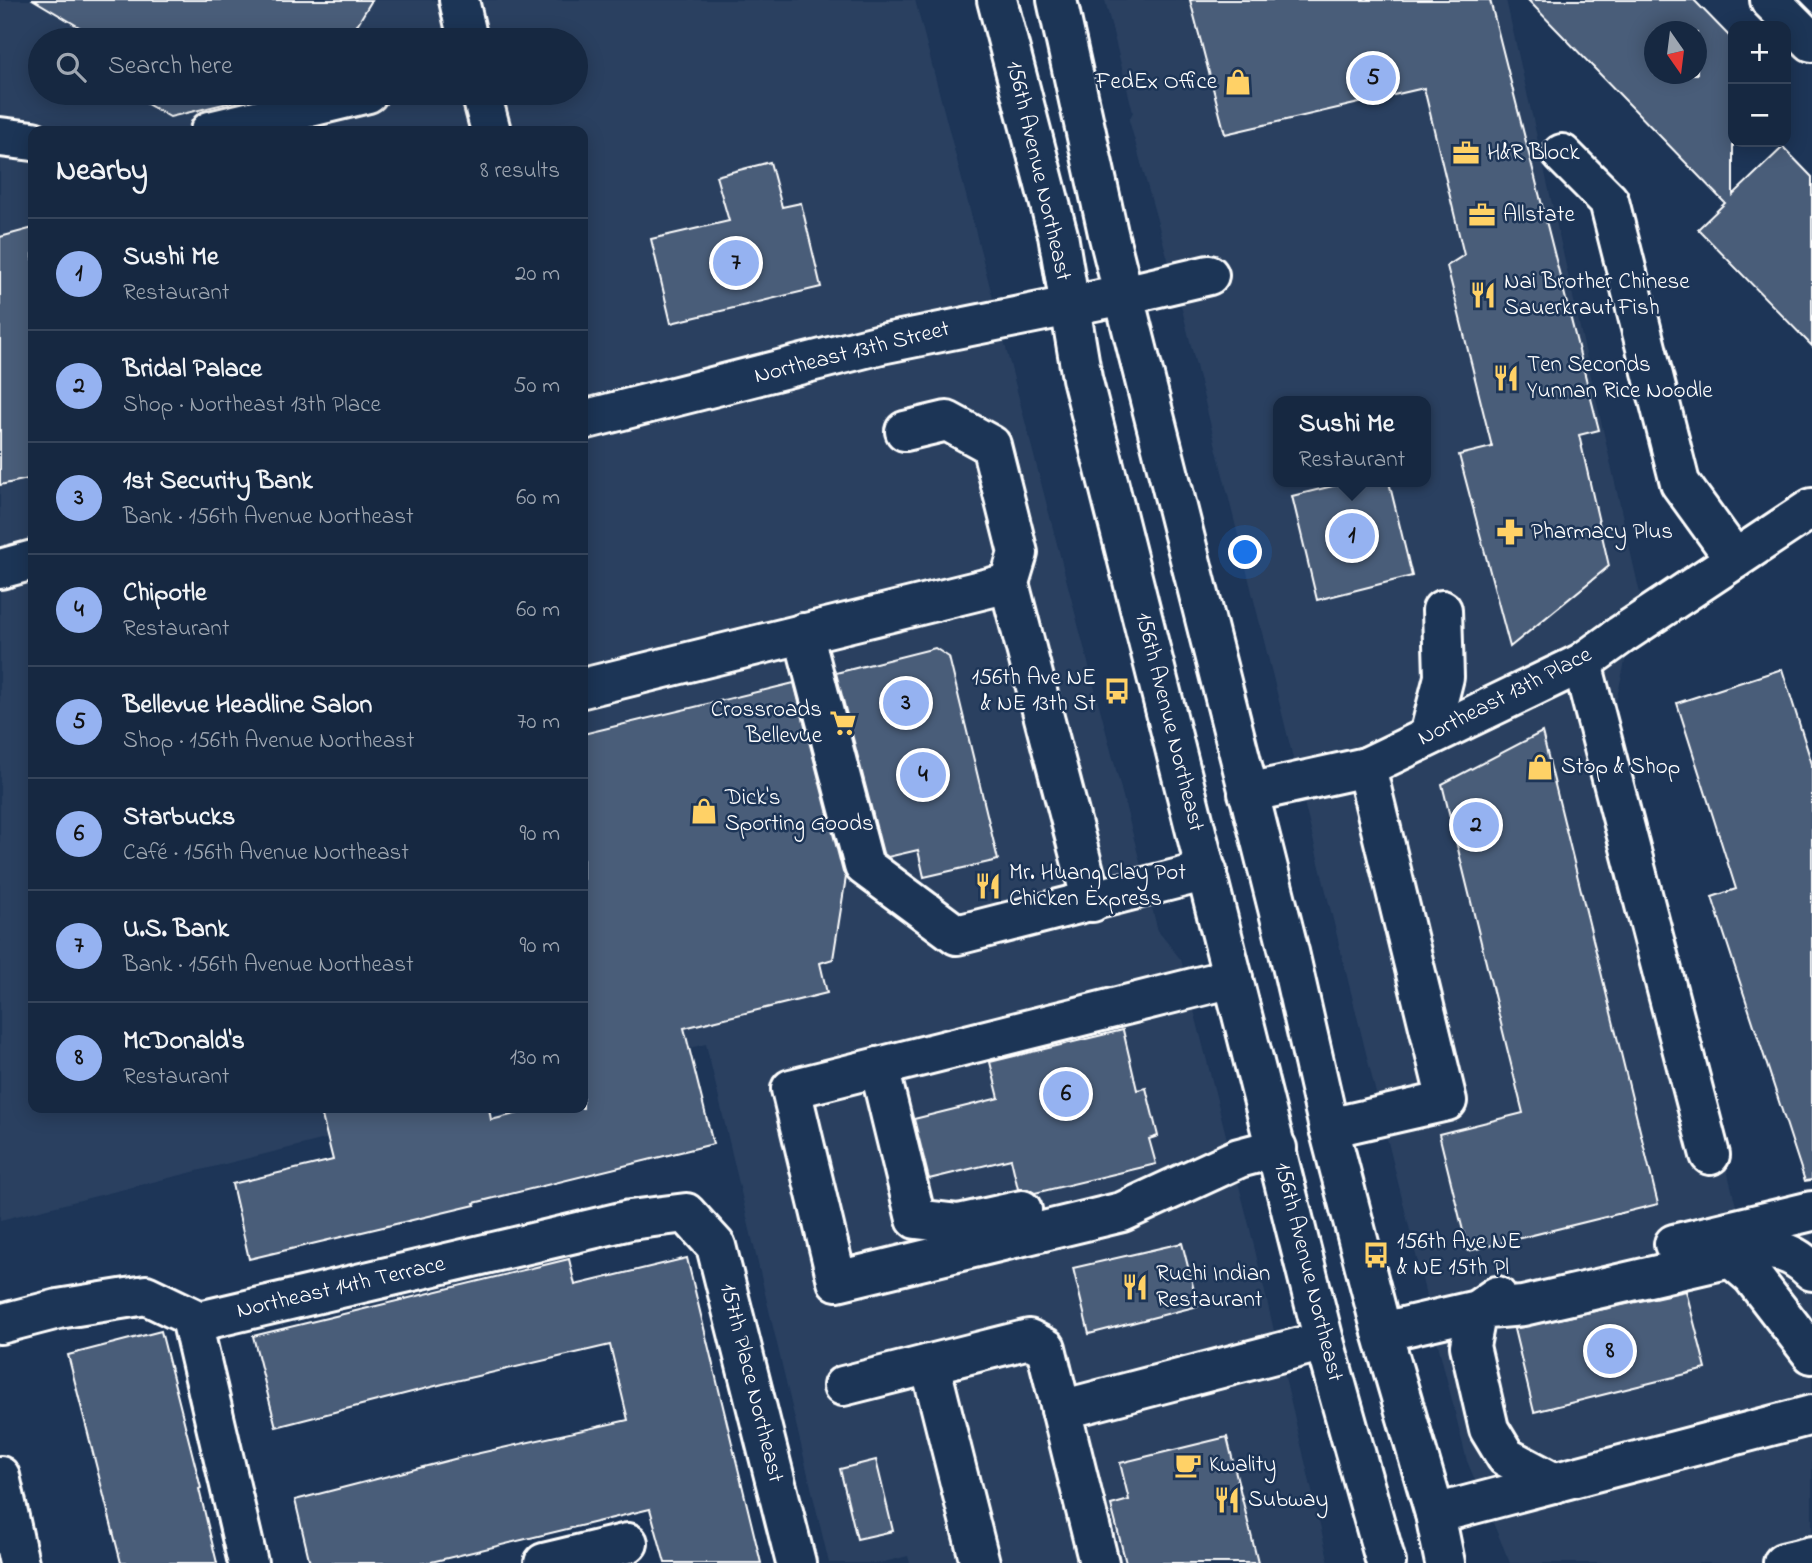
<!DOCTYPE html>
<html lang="en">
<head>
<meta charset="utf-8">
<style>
  body { margin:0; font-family:"Indie Flower",sans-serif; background:#23344c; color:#f1f3f6 }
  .controls { position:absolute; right:21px; top:21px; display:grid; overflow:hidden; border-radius:14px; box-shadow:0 4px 18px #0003 }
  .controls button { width:63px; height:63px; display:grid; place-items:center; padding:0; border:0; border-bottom:2px solid #35445a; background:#162841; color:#f1f3f6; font:35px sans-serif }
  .compass { position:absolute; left:1644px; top:21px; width:63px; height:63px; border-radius:50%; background:#162841; box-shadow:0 4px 18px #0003; rotate:166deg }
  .you { position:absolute; left:1246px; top:553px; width:24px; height:24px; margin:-18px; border:5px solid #fff; border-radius:50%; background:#1a73e8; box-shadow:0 0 0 10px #1a73e833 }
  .badge { display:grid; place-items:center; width:46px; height:46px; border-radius:50%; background:#95b2f1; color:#111; font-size:23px; font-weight:700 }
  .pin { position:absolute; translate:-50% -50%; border:4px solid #fff; box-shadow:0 2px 7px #0006 }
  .popup { position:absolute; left:1273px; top:396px; width:158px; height:91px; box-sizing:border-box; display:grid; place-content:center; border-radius:14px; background:#162841; filter:drop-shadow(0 2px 5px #0005); font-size:23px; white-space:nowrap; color:#9ea6b1 }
  .popup b { font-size:26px; color:#f1f3f6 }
  .popup::after { content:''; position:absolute; left:50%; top:100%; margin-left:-14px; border:14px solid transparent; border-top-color:#162841 }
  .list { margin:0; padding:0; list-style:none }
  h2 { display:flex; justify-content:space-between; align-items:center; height:91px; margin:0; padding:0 28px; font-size:30px }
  h2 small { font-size:23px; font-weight:400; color:#9ea6b1 }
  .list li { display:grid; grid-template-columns:46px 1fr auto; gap:21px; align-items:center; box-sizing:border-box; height:112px; padding:0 28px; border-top:2px solid #35445a }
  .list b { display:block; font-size:26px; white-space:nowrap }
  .list p { margin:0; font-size:23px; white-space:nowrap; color:#9ea6b1 }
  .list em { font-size:23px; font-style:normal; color:#9ea6b1 }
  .icon { flex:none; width:38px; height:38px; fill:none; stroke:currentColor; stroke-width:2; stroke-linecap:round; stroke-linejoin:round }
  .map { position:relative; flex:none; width:1812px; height:1563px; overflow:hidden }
  .search { position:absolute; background:#162841; box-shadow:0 4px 18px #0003; left:28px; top:28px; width:560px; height:77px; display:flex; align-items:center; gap:18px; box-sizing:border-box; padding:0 24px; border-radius:38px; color:#9ea6b1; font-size:26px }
  .panel { position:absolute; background:#162841; box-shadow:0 4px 18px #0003; left:28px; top:126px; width:560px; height:987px; border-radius:14px }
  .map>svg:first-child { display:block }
</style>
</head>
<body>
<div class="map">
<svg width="1812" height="1563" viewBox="0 0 1812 1563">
  <rect width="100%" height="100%" fill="#1d3557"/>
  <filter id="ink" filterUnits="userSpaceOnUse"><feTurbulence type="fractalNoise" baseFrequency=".0143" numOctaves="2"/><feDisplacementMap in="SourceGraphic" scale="14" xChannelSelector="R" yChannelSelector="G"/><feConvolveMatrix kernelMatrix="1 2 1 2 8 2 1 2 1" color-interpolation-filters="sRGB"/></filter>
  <g filter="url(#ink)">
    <g fill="#2a4161" fill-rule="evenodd">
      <path d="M0,0H915L1158,931L1181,960L1249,1225L1329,1563H910L908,1556L880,1563H829L706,1044L583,1074V131H33V1108H449L0,1220ZM40,40H576V93H40Z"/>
      <path d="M1105,0H1506L1640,594L1613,715L1736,1206L1812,1187V1563H1510L1467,1461L1182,309L1129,120L1133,112ZM1278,401H1426V482H1278Z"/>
    </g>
    <g fill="#4a5d79" stroke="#fff" stroke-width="2" fill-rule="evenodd">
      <polygon points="34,0 372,0 348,40 101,40"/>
      <polygon points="1190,0 1490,0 1599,430 1579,435 1609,566 1510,647 1459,455 1492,447 1447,266 1464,255 1424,88 1225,134"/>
      <path d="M1528,0H1694L1733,40V195L1783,147L1812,177V346L1698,229L1725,203ZM1655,32H1697V74H1655Z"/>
      <polygon points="128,93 269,93 170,117"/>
      <polygon points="770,162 782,207 801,203 821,287 671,323 651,239 729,221 716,176"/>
      <polygon points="33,228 33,478 0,485 0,237"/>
      <polygon points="1349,482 1389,482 1412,576 1317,600 1292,496"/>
      <polygon points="935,648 949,657 998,860 924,877 918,850 888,857 883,853 836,673"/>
      <polygon points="1782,669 1812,764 1812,1180 1805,1181 1712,897 1736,889 1677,703"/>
      <polygon points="794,683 843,872 846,877 833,959 820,963 827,993 684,1028 713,1144 474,1203 475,1205 249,1259 232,1184 333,1160 320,1108 489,1108 491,1120 539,1108 583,1108 583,734"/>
      <polygon points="1542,732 1658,1204 1468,1251 1439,1134 1523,1113 1442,784"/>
      <polygon points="1123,1030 1137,1090 1146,1088 1158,1136 1149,1139 1156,1164 1035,1193 1028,1189 1018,1189 1011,1159 929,1179 914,1119 999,1098 990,1062"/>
      <polygon points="1182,1243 1198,1306 1089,1334 1073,1268"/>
      <polygon points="687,1258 761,1563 665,1563 650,1509 427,1563 310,1563 295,1500 462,1457 628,1420 610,1345 443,1384 276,1427 253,1336 569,1259 575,1285"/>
      <polygon points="1686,1291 1706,1369 1534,1412 1514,1329"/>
      <polygon points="161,1331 201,1488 199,1489 217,1563 121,1563 68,1355"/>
      <polygon points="1227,1437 1258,1563 1126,1563 1111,1505 1129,1500 1120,1463"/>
      <polygon points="876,1460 893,1531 857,1539 840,1469"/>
    </g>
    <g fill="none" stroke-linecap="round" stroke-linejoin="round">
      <g stroke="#fff" stroke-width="44">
        <g id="minor">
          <polyline points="459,0 468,40"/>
          <polyline points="1770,0 1812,42"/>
          <polyline points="481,93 491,131"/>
          <polyline points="210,131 368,93"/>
          <polyline points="0,137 33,141"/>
          <polyline points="1562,154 1609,201 1680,483 1735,559"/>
          <polyline points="583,420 881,344 1124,295 1209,275"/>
          <polyline points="905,431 947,421 991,445 1018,553 1009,583 1092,902"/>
          <polyline points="0,569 33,560"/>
          <polyline points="803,633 864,866 957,935 1207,871"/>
          <polyline points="1582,663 1710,1155"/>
          <polyline points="583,688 1009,583"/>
          <polyline points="1429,736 1444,677 1442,610"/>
          <polyline points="1248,793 1366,767 1582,663 1621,635 1812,508"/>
          <polyline points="1233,978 791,1089 837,1281 1122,1212 1239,1158 1277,1148"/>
          <polyline points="879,1067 916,1219 959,1224 1022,1210"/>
          <polyline points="1329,1128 1447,1101 1366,767"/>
          <polyline points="1674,1244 1812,1211"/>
          <path d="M1731,1258C1765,1249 1784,1243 1812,1271"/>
          <polyline points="191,1318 248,1563"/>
          <polyline points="0,1324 58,1309 146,1295 200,1321 630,1220 686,1213 716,1246 796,1563"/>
          <polyline points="1382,1332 1477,1310 1497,1296"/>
          <polyline points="930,1364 980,1563"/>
          <polyline points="843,1386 1029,1339 1046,1348 1099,1563"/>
          <polyline points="1061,1410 1324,1341"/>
          <polyline points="0,1476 19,1563"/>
          <polyline points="1555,1483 1506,1457 1489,1429 1470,1346 1477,1310 1523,1306 1731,1258 1752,1276 1812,1354"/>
          <polyline points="1435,1514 1812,1415"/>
          <polyline points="544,1563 628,1543"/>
          <polyline points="1783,1563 1812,1556"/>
        </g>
      </g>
      <g stroke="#fff" stroke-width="44">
        <g id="major">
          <polyline points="997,0 1058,235 1082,378 1324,1341 1386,1563"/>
          <polyline points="1057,0 1108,233 1289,952 1329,1128 1382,1332 1435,1514 1445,1563"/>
        </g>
      </g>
      <use href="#minor" stroke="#1d3557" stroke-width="38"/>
      <use href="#major" stroke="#1d3557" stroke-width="38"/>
    </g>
  </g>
  <defs>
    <g id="shop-bare" transform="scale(2.1)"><path d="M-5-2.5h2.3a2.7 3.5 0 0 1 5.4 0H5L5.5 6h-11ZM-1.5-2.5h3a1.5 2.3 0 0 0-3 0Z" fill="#ffd166" stroke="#1d3557" stroke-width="2.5" paint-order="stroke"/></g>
    <g id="office-bare" transform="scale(2.1)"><path d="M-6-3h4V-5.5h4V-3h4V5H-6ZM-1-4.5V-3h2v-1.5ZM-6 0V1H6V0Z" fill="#ffd166" stroke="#1d3557" stroke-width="2.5" paint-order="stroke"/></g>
    <g id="restaurant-bare" transform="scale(2.1)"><path d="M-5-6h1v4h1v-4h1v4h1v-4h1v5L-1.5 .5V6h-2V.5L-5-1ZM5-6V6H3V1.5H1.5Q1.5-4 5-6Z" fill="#ffd166" stroke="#1d3557" stroke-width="2.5" paint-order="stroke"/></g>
    <g id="pharmacy-bare" transform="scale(2.1)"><path d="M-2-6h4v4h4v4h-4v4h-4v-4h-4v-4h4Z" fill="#ffd166" stroke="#1d3557" stroke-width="2.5" paint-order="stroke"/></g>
    <g id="bus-bare" transform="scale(2.1)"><path d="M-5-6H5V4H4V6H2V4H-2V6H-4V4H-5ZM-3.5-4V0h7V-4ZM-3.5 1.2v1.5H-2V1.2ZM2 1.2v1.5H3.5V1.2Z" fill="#ffd166" stroke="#1d3557" stroke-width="2.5" paint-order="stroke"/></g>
    <g id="supermarket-bare" transform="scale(2.1)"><path d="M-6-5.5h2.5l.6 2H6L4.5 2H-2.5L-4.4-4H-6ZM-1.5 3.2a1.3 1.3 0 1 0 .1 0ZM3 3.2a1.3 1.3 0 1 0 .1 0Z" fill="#ffd166" stroke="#1d3557" stroke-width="2.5" paint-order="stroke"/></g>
    <g id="cafe-bare" transform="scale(2.1)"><path d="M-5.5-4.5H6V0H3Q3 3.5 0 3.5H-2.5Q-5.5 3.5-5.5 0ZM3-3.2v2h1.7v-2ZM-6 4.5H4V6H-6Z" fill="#ffd166" stroke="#1d3557" stroke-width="2.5" paint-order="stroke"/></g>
  </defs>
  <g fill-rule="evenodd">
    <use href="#shop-bare" x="1238" y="82"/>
    <use href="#office-bare" x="1466" y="153"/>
    <use href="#office-bare" x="1482" y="215"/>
    <use href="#restaurant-bare" x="1483" y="295"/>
    <use href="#restaurant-bare" x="1506" y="378"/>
    <use href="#pharmacy-bare" x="1510" y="532"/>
    <use href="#bus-bare" x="1117" y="691"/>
    <use href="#supermarket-bare" x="843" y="723"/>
    <use href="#shop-bare" x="1540" y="767"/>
    <use href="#shop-bare" x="704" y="811"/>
    <use href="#restaurant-bare" x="988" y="886"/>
    <use href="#bus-bare" x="1376" y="1255"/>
    <use href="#restaurant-bare" x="1135" y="1287"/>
    <use href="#cafe-bare" x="1188" y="1465"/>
    <use href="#restaurant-bare" x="1227" y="1500"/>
  </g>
  <g text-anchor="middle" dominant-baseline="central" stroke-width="5" stroke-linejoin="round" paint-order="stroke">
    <g font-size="23" fill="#fff" stroke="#1d3557" text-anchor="start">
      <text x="1217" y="82" text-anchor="end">FedEx Office</text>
      <text x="1487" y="153">H&amp;R Block</text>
      <text x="1503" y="215">Allstate</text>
      <text x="1504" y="282">Nai Brother Chinese<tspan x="1504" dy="26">Sauerkraut Fish</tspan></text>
      <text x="1527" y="365">Ten Seconds<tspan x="1527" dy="26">Yunnan Rice Noodle</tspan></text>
      <text x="1531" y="532">Pharmacy Plus</text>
      <text x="1096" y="678" text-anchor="end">156th Ave NE<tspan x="1096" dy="26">&amp; NE 13th St</tspan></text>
      <text x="822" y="710" text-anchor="end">Crossroads<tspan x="822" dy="26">Bellevue</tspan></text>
      <text x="1561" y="767">Stop &amp; Shop</text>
      <text x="725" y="798">Dick's<tspan x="725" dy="26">Sporting Goods</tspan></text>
      <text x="1009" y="873">Mr. Huang Clay Pot<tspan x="1009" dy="26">Chicken Express</tspan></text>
      <text x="1397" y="1242">156th Ave NE<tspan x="1397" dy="26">&amp; NE 15th Pl</tspan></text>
      <text x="1156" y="1274">Ruchi Indian<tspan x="1156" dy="26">Restaurant</tspan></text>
      <text x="1209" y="1465">Kwality</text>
      <text x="1248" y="1500">Subway</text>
    </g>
    <g font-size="23" fill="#fff" stroke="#1d3557">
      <text transform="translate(1038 171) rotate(77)">156th Avenue Northeast</text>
      <text transform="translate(852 353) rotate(-14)">Northeast 13th Street</text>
      <text transform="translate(1505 697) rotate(-27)">Northeast 13th Place</text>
      <text transform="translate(1169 722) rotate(76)">156th Avenue Northeast</text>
      <text transform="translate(1308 1272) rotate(76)">156th Avenue Northeast</text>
      <text transform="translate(341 1288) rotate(-13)">Northeast 14th Terrace</text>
      <text transform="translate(751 1383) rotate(76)">157th Place Northeast</text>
    </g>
  </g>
</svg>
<div class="controls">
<button>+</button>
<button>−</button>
</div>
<svg class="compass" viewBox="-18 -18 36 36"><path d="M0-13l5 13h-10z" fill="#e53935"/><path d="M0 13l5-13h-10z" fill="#9ea6b1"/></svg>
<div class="you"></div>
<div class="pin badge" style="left:1352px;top:536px">1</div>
<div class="popup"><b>Sushi Me</b>Restaurant</div>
<div class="pin badge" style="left:1476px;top:825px">2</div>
<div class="pin badge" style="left:906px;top:703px">3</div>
<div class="pin badge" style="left:923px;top:775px">4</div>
<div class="pin badge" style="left:1373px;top:78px">5</div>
<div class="pin badge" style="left:1066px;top:1094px">6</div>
<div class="pin badge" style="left:736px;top:263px">7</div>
<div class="pin badge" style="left:1610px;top:1351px">8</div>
<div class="search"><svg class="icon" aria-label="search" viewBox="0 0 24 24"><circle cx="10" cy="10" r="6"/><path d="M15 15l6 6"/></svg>Search here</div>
<section class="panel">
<h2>Nearby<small>8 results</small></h2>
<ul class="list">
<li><span class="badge">1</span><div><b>Sushi Me</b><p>Restaurant</p></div><em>20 m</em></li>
<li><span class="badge">2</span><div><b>Bridal Palace</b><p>Shop · Northeast 13th Place</p></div><em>50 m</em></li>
<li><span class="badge">3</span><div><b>1st Security Bank</b><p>Bank · 156th Avenue Northeast</p></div><em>60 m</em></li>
<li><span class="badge">4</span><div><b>Chipotle</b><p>Restaurant</p></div><em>60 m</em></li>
<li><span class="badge">5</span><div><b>Bellevue Headline Salon</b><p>Shop · 156th Avenue Northeast</p></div><em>70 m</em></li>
<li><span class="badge">6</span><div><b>Starbucks</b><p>Café · 156th Avenue Northeast</p></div><em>90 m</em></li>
<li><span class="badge">7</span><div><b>U.S. Bank</b><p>Bank · 156th Avenue Northeast</p></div><em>90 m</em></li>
<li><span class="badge">8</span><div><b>McDonald's</b><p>Restaurant</p></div><em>130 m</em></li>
</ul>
</section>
</div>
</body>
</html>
